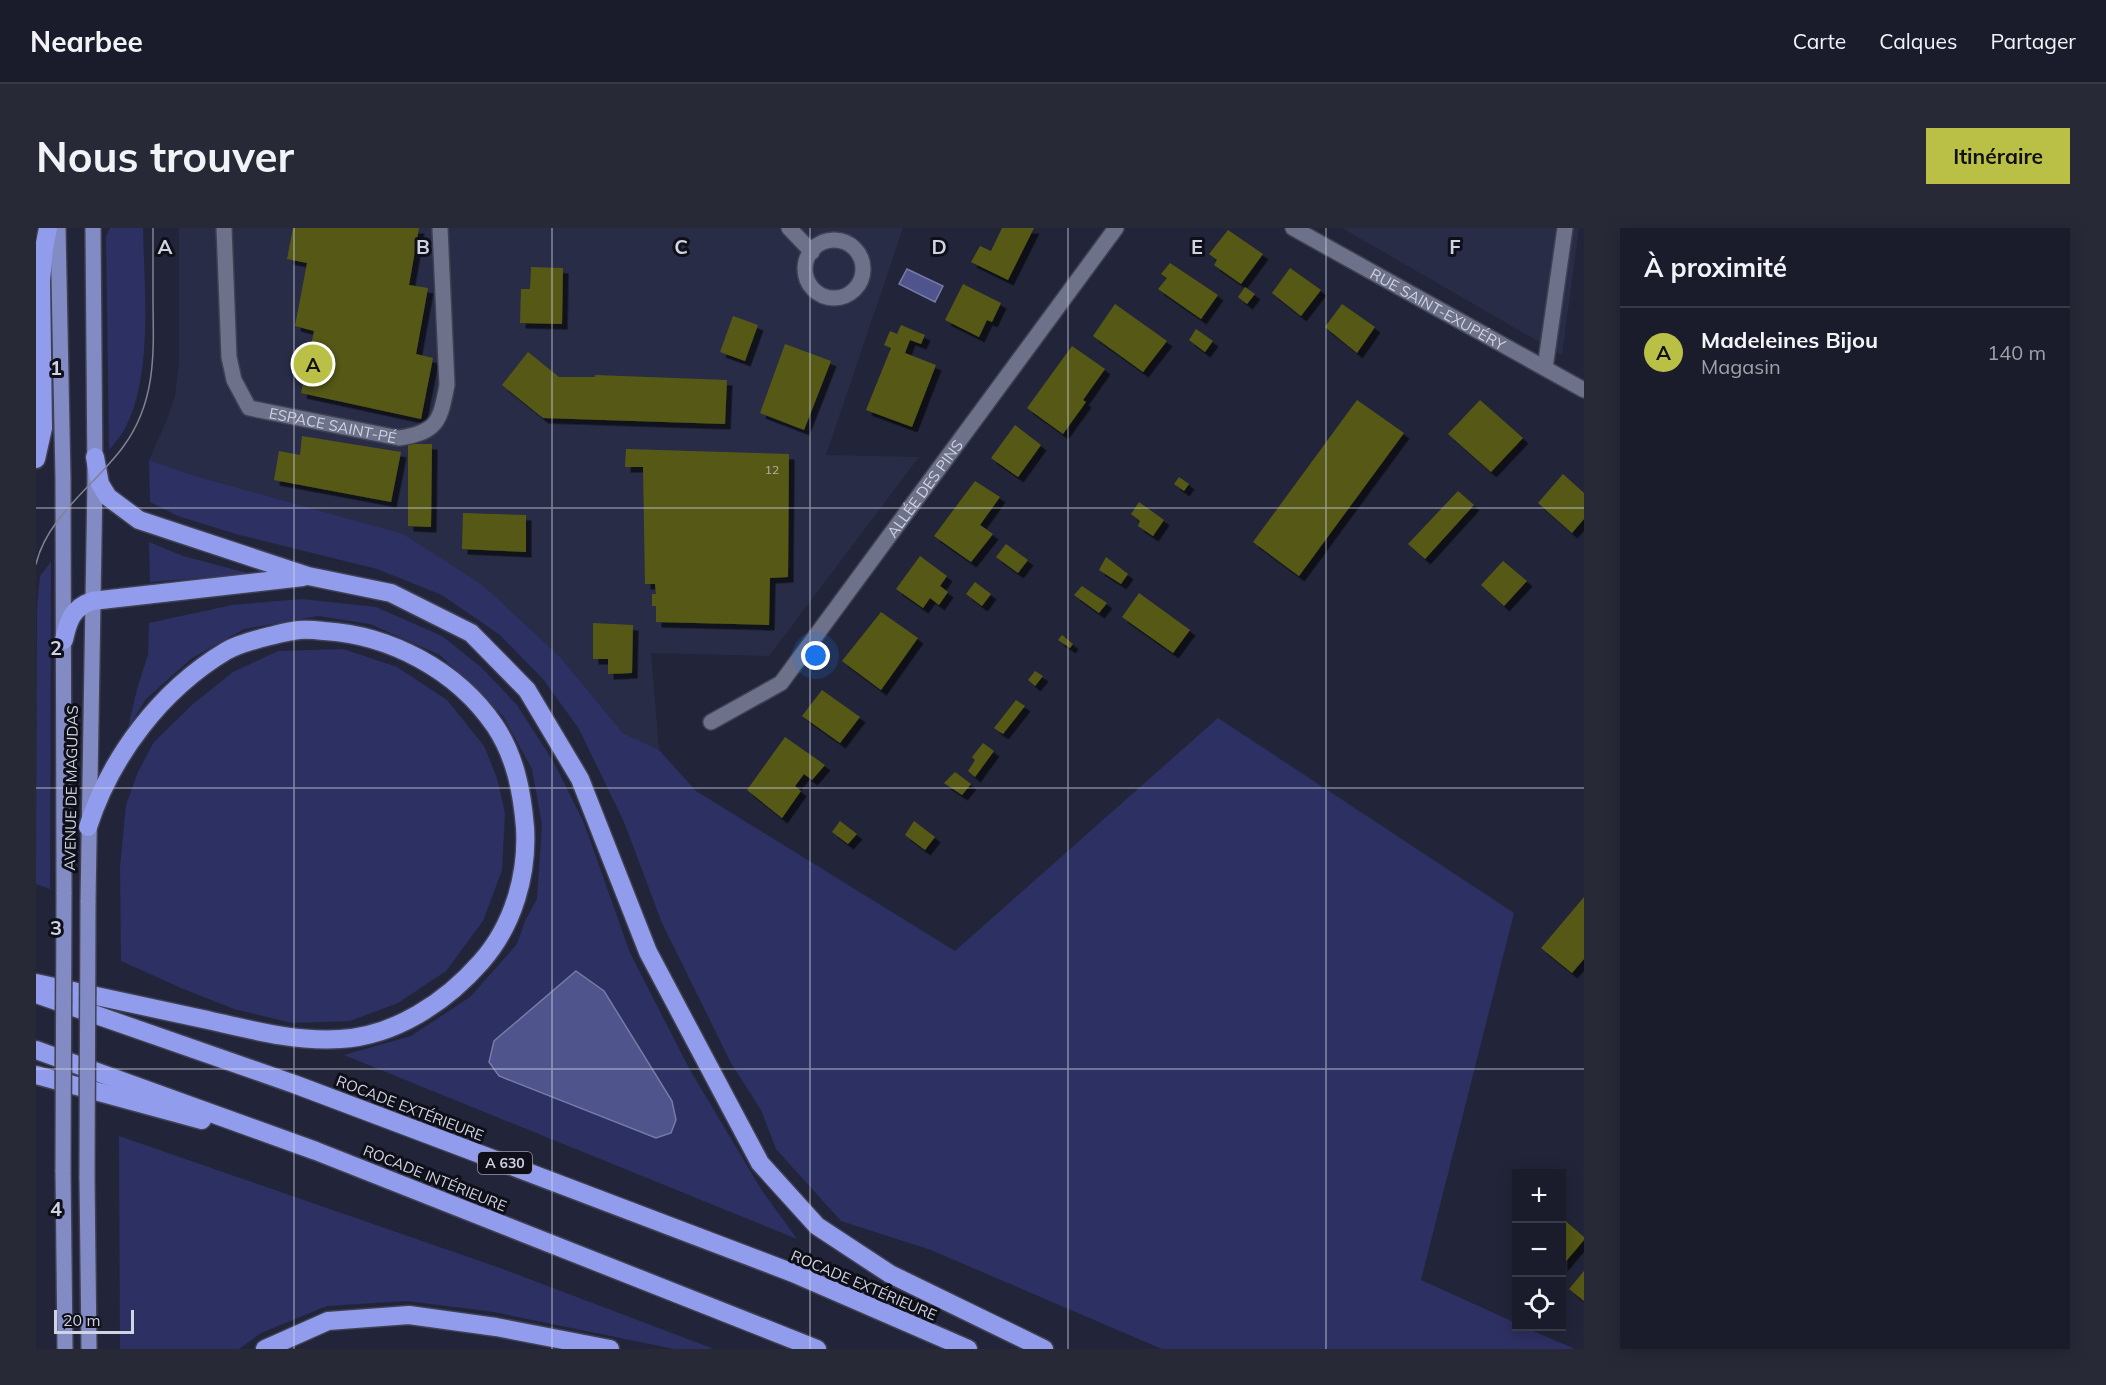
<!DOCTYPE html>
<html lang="fr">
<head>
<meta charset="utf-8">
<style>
  body { margin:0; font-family:Mulish,sans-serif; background:#272937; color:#f1f3f6 }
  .controls { position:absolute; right:18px; bottom:18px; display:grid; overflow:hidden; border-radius:0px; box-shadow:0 3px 15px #0003 }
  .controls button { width:54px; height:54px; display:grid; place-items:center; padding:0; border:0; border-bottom:2px solid #383a47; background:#1a1c2b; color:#f1f3f6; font:30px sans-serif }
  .scale { position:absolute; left:18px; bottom:15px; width:80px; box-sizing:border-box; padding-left:6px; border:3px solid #d0d3e1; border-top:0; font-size:16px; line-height:21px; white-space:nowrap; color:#d0d3e1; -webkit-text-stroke:4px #0e0f18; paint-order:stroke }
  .you { position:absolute; left:780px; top:428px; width:21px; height:21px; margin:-15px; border:4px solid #fff; border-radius:50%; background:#1a73e8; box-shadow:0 0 0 9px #1a73e833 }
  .badge { display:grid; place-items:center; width:39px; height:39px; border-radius:50%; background:#bac045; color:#111; font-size:20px; font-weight:700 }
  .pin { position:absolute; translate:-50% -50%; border:3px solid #fff; box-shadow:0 2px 6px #0006 }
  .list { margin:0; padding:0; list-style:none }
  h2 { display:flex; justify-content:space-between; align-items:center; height:78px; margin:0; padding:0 24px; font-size:26px }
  h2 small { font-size:20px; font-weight:400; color:#9fa1a9 }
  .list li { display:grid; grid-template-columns:39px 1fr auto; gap:18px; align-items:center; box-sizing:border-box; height:90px; padding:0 24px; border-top:2px solid #383a47 }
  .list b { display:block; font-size:22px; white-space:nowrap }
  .list p { margin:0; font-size:20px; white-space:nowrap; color:#9fa1a9 }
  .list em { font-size:20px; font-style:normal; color:#9fa1a9 }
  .icon { flex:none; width:33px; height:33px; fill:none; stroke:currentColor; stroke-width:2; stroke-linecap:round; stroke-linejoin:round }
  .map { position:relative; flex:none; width:1548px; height:1121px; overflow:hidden; border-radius:0px }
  header { display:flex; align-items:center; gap:36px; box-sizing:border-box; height:84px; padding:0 30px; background:#1a1c2b; border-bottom:2px solid #383a47 }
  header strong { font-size:28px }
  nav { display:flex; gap:33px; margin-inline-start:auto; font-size:21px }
  .intro { display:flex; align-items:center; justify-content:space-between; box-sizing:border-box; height:144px; padding:0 36px }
  h1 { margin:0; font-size:42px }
  .button { padding:15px 27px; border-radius:0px; background:#bac045; color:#111; font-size:21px; font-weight:700 }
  main { display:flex; gap:36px; padding:0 36px }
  aside { flex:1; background:#1a1c2b; border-radius:0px; box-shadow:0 3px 15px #0003 }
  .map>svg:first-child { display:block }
</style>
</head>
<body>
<header>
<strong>Nearbee</strong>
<nav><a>Carte</a><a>Calques</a><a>Partager</a></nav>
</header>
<div class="intro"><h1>Nous trouver</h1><a class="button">Itinéraire</a></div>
<main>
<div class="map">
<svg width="1548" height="1121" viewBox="0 0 1548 1121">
  <defs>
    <filter id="shadow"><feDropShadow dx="5.5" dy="5.5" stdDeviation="0" flood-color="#0009"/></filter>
  </defs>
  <rect width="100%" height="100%" fill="#222539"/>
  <g fill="#282c46">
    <polygon points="143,0 867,0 790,227 883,229 733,428 615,425 623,522 587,505 525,430 448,358 113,232 130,194 139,169 143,132"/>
    <polygon points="1306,0 1543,0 1526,127"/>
  </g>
  <g fill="#2d3062">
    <path d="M74,0H107C108,60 118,150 87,204C83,210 78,216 73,222L70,9Z"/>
    <polygon points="113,232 155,247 367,306 448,358 525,430 587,505 623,522 660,563 919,723 1182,490 1478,685 1385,1052 1480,1095 1480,1098 1488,1099 1539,1121 1126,1121 895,1022 805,993 740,921 725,882 695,835 626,695 588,594 543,501 507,451 464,407 406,367 341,341 200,306 142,288 114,274"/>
    <polygon points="113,314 147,328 215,346 114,354"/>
    <polygon points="15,334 14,661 0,656 1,382 4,348"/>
    <polygon points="266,371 340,379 406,408 445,439 481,477 517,533 548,595 594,725 654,842 725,961 761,1011 308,827 375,808 434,769 481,716 489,693 501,671 506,597 496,541 467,488 404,427 334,396 282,388 208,401 156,430 110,471 92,500 101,461 112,427 113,395 196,377"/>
    <polygon points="307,421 361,439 411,472 448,518 461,550 469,585 466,642 447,693 410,743 362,775 314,793 256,795 198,781 145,760 85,733 84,639 90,577 102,544 118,514 157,476 197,444 242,423"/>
    <polygon points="83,908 464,1040 678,1121 638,1121 458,1084 371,1073 291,1078 225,1105 203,1121 84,1121"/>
  </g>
  <g fill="#4f558c" stroke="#767ba6" stroke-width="1.5">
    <polygon points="871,41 907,58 899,74 863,56"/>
    <polygon points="540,743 568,763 636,873 640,892 635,905 620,910 463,848 453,834 458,813"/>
  </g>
  <g fill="#565914" filter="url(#shadow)">
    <polygon points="257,0 383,0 373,57 392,60 380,126 397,130 385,191 265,165 278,103 259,98 271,35 251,31"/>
    <polygon points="966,0 998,0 972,52 935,34 944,18 955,23"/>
    <polygon points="1192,2 1227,26 1205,56 1178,37 1181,32 1173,26"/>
    <polygon points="1134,35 1182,67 1165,91 1122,61 1131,50 1125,46"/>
    <polygon points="495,39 527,40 526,96 484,95 485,61 494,61"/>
    <polygon points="1254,40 1285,62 1265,88 1236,65"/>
    <polygon points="927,56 965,75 956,94 951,92 943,109 909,92"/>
    <polygon points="1209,59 1219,66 1211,76 1202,69"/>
    <polygon points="1079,76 1131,113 1107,144 1057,108"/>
    <polygon points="1306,76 1339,99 1321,125 1289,99"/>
    <polygon points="697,88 722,97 709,133 684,124"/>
    <polygon points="865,97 889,107 885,116 874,112 869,125 900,137 876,199 830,182 855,120 848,117 854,103 861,106"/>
    <polygon points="1160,101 1177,113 1169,124 1153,112"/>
    <polygon points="749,116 795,133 768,202 724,185"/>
    <polygon points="1036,118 1069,141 1047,172 1050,174 1027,206 991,180"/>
    <polygon points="492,124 523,149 559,149 559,147 691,152 689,196 507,190 466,157"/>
    <polygon points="1321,172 1368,205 1263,348 1217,314"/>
    <polygon points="1444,172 1487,210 1455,244 1412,206"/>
    <polygon points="979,197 1005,217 982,249 955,230"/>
    <polygon points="266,208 365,224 355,274 238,252 243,223 264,227"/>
    <polygon points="372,216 396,216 395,299 372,298"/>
    <polygon points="590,221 753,226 752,349 734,350 733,397 620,394 620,378 616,378 616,366 620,366 619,356 609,356 607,239 589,239"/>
    <polygon points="1527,246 1548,265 1548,291 1536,305 1502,275"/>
    <polygon points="1143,249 1153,256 1148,263 1138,256"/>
    <polygon points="939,253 964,269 944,297 957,306 935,334 898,308"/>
    <polygon points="1422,263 1438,277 1389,331 1372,316"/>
    <polygon points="1103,274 1128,292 1117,308 1102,298 1104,293 1095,286"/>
    <polygon points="427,285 490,287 490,324 426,321"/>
    <polygon points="970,316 992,332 982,345 960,329"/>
    <polygon points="884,328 911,348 904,358 912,364 903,377 894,370 887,380 860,361"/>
    <polygon points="1070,329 1092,346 1085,356 1063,342"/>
    <polygon points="1467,333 1491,353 1468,378 1445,357"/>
    <polygon points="939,354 955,366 946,378 930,366"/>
    <polygon points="1046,358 1071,375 1063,385 1038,367"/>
    <polygon points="1103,365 1154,402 1137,425 1086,389"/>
    <polygon points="845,384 882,410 845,462 806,433"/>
    <polygon points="557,395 597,397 596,445 572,446 572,431 557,431"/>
    <polygon points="1026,407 1037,416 1034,420 1022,412"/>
    <polygon points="999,443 1007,448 999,458 992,452"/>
    <polygon points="786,462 824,489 804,515 766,488"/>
    <polygon points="980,472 989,478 967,506 958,500"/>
    <polygon points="749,509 789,537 776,552 768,546 759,558 765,563 746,590 711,562"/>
    <polygon points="947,515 958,523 939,549 932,543 939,532 936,529"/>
    <polygon points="919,544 935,556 926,567 908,555"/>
    <polygon points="804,593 821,606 812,616 796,604"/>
    <polygon points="878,593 899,609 889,622 869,607"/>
    <polygon points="1548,669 1548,731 1536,745 1505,720"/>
    <polygon points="1526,990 1548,1009 1548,1012 1526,1038"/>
    <polygon points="1548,1043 1548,1073 1533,1061"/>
  </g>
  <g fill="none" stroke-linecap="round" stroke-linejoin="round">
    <g stroke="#3f4152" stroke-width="18">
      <g id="service">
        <path id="s1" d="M188,0L193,129L198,152L213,180L363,210C402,204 404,193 411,157L404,0"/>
        <polyline points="1509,140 1529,0"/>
      </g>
    </g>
    <g stroke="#3f4152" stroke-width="18">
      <g id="minor">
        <polyline points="753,0 776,24"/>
        <path id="s2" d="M1257,0L1548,162"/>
        <circle cx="798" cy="41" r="29"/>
        <path id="s3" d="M675,494L745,455L1080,0"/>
      </g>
    </g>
    <g stroke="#3f4152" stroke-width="18">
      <g id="primary">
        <polyline points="22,0 27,251 28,666"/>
        <polyline points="52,674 59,252 57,0"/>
        <polyline points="27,942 29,1121"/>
        <polyline points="51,949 53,1121"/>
      </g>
    </g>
    <g stroke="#3f4152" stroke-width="21">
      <g id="motorway">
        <polyline points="59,229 64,256 72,269 103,292 272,348 355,365 435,405 491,462 544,551 612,724 724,935 781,998 854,1046 1008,1121"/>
        <polyline points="0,231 7,200 5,53 8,20 12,0"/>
        <path d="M28,412C32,393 36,380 56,373L267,349"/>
        <path d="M0,755C56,767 111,779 167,791C212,801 258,814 304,811C359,808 410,774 445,734C477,698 492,647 489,599C486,563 479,528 459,498C421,442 354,407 288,403C280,402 271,401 263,402C254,403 246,405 238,407C222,411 204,415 190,423C125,462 75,528 52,599"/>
        <polyline points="0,766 258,856 449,928 757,1045 932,1121"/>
        <polyline points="0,822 280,923 781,1121"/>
        <polyline points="0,847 166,892"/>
        <polyline points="229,1121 292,1093 373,1087 460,1099 574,1121"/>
      </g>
    </g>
    <use href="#service" stroke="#6d7189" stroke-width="15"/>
    <use href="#minor" stroke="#6d7189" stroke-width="15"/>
    <use href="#primary" stroke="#838bc4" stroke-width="15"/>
    <use href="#motorway" stroke="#929cec" stroke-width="18"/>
    <path stroke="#7f8293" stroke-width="1.5" d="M0,336C11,289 59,257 87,219C119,176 118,129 117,78C117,52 117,26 117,0"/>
    <g stroke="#3f4152" stroke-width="18" stroke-linecap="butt">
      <g id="primary-bridge">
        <polyline points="27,942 28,666"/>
        <polyline points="51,949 52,674"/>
      </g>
    </g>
    <use href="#primary-bridge" stroke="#838bc4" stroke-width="15"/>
  </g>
  <path fill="none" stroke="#d0d3e1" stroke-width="1.5" stroke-opacity="0.55" d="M258,0V1121M516,0V1121M774,0V1121M1032,0V1121M1290,0V1121M0,280H1548M0,560H1548M0,841H1548"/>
  <g text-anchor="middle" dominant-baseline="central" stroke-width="6" stroke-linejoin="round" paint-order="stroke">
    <g font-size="12" fill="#b2b4ae">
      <text x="736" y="241">12</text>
    </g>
    <rect fill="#0e0f18" stroke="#9698a5" stroke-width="1.5" x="442" y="924" width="54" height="22" rx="4.5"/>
    <g font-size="14" font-weight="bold" fill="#d0d3e1">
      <text x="469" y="935">A 630</text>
    </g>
    <g font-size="15" fill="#d0d3e1" stroke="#0e0f18">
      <text stroke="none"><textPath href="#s2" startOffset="166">RUE SAINT-EXUPÉRY</textPath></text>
      <text stroke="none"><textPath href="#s1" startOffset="270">ESPACE SAINT-PÉ</textPath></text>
      <text stroke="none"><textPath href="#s3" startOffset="322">ALLÉE DES PINS</textPath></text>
      <text transform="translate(35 560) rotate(-89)">AVENUE DE MAGUDAS</text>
      <text transform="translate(374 880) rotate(21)">ROCADE EXTÉRIEURE</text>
      <text transform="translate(399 950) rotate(22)">ROCADE INTÉRIEURE</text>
      <text transform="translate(828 1057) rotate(23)">ROCADE EXTÉRIEURE</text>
    </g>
  </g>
  <g font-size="20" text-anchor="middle" font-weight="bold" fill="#d0d3e1" stroke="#0e0f18" stroke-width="6" stroke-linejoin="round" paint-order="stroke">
    <text x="129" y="26">A</text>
    <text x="387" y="26">B</text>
    <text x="645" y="26">C</text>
    <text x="903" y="26">D</text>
    <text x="1161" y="26">E</text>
    <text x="1419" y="26">F</text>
    <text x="20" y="147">1</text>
    <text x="20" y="427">2</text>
    <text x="20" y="707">3</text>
    <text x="20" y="988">4</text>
  </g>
</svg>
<div class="controls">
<button>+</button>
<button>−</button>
<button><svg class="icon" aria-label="locate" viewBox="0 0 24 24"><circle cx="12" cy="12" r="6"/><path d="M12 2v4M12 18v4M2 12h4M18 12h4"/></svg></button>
</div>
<div class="scale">20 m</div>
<div class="you"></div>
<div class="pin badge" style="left:277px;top:136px">A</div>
</div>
<aside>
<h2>À proximité<small></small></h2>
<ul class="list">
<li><span class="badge">A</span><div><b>Madeleines Bijou</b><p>Magasin</p></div><em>140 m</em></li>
</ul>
</aside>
</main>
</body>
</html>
